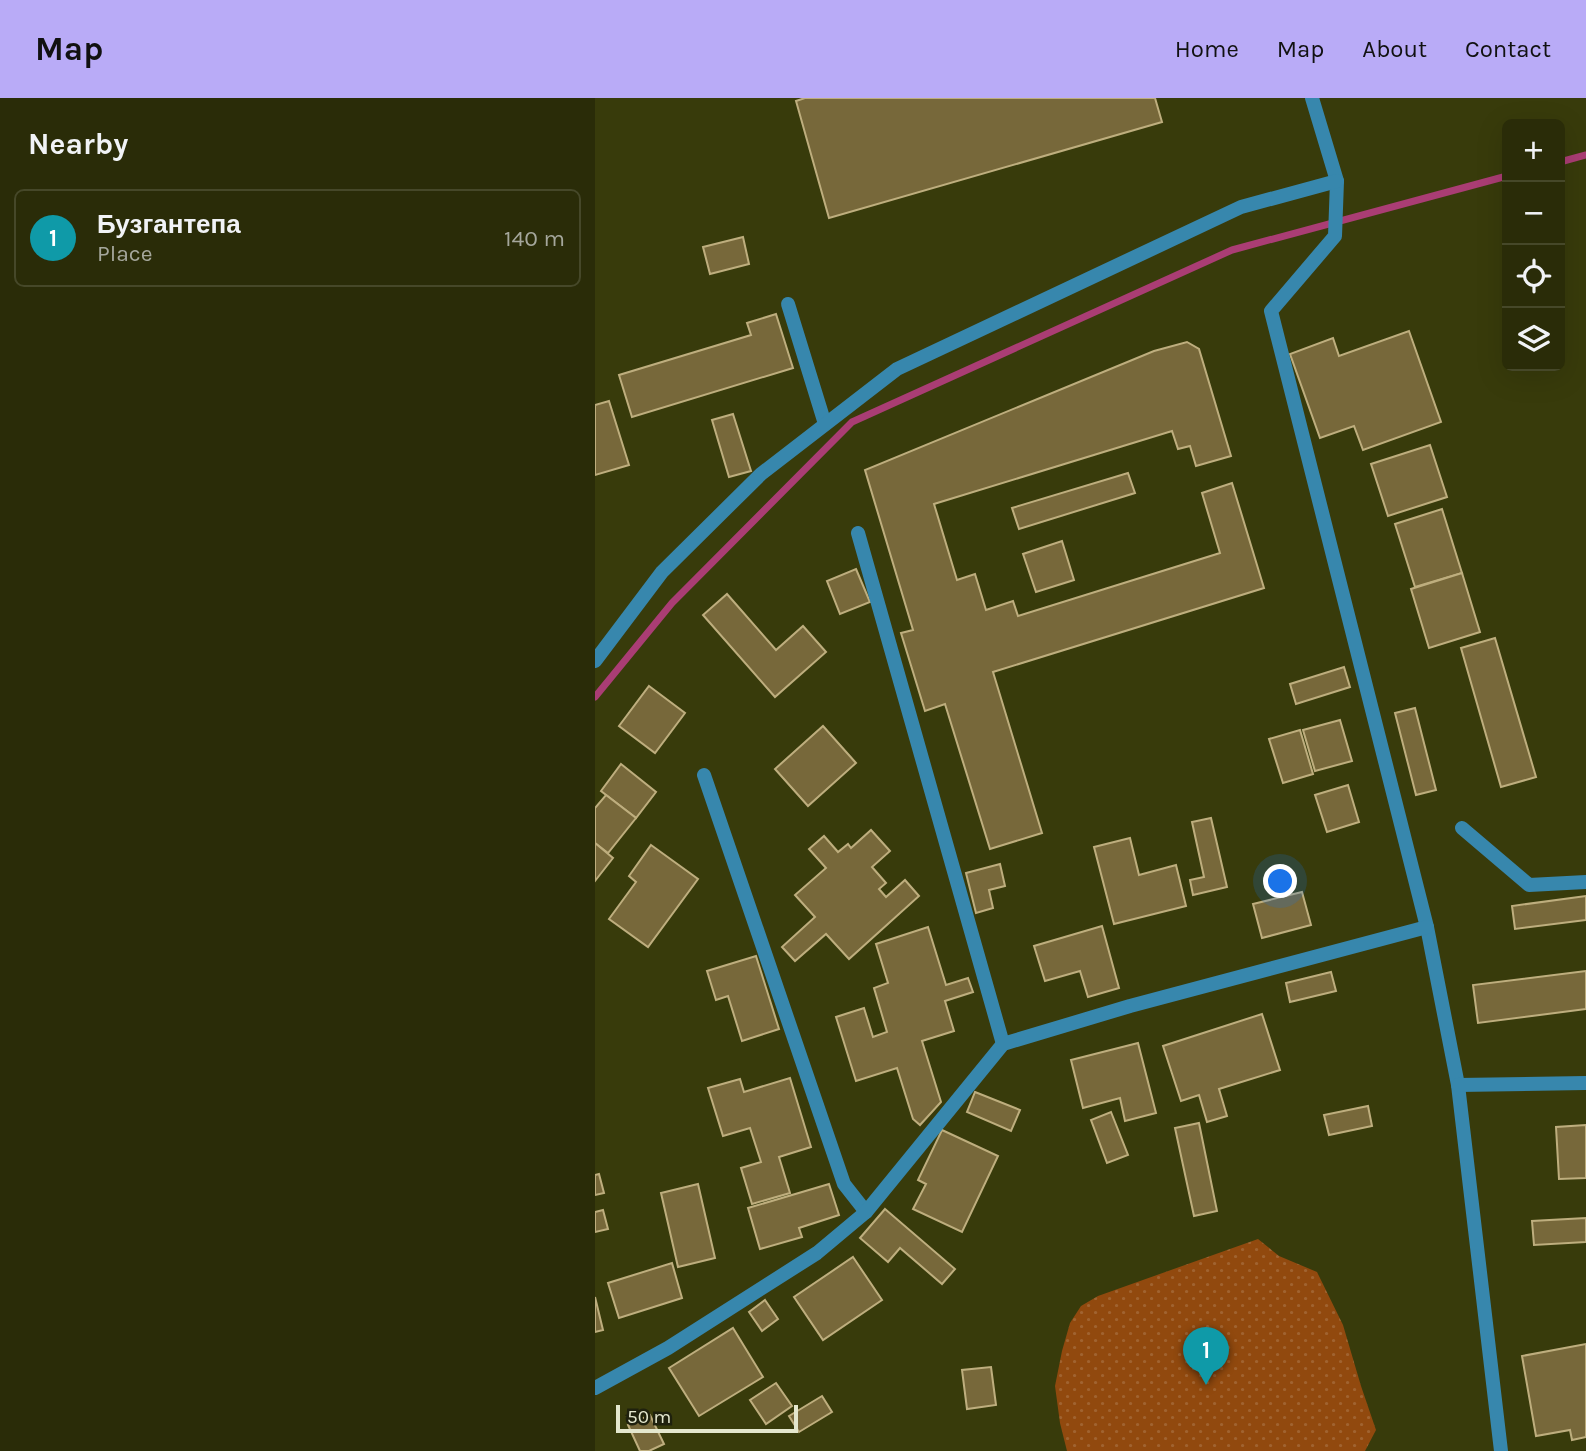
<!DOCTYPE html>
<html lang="en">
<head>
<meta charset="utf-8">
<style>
  body { margin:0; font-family:Karla,sans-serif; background:#363816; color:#f1f3f6 }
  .controls { position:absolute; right:21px; top:21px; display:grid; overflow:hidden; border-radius:10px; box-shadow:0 7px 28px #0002 }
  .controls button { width:63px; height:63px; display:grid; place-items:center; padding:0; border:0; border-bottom:2px solid #464829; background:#2a2c08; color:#f1f3f6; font:35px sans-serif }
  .scale { position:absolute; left:21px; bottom:18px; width:182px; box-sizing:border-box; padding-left:7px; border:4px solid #e4e7ce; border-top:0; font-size:19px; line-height:24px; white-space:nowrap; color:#e4e7ce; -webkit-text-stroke:5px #1f210d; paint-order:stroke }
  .you { position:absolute; left:686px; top:784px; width:24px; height:24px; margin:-18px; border:5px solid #fff; border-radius:50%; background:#1a73e8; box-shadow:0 0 0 10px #1a73e833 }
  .badge { display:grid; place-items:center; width:46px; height:46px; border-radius:50%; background:#b9abf7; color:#fff; font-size:23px; font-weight:700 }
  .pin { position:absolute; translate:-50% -58px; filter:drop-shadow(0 2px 4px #0008) }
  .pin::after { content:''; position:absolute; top:37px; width:24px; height:21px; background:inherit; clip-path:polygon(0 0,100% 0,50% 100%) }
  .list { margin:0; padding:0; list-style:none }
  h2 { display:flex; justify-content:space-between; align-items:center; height:91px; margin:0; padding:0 28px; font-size:30px }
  h2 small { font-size:23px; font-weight:400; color:#a5a79c }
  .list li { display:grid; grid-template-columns:46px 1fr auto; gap:21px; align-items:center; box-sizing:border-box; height:98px; margin:0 14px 14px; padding:0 14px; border:2px solid #464829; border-radius:10px }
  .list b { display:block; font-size:26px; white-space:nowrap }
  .list p { margin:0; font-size:23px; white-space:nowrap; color:#a5a79c }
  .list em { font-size:23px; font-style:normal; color:#a5a79c }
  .icon { flex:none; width:38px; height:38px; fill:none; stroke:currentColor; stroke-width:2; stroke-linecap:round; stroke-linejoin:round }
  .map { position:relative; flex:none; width:991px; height:1353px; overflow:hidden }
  header { display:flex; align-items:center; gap:42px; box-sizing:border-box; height:98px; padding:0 35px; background:#b9abf7; color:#111 }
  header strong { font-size:33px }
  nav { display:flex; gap:38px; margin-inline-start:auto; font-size:24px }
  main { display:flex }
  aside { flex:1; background:#2a2c08 }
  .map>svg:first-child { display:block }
</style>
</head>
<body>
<header>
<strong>Map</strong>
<nav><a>Home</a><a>Map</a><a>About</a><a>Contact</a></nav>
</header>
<main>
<aside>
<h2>Nearby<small></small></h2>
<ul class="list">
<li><span class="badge" style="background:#0f9aa8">1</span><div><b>Бузгантепа</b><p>Place</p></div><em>140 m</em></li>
</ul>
</aside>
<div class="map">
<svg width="991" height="1353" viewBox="0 0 991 1353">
  <defs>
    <pattern id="grass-dots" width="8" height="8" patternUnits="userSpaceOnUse" patternTransform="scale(1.75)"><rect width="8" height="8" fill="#91490e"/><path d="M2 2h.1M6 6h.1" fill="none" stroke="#a06330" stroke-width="1.8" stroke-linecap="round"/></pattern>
  </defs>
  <rect width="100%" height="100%" fill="#383b0b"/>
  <polygon fill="url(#grass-dots)" points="663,1141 684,1158 722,1174 748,1227 766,1288 781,1332 770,1353 472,1353 465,1325 460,1288 467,1253 475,1225 486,1208 503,1198"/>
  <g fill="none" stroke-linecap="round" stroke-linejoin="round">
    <g stroke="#aa3d74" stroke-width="7">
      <polyline points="965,64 991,57"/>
      <polyline points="0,599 77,505 257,324 637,152 912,78"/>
    </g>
  </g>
  <g fill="#77683a" stroke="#beae7e" stroke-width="2">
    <polygon points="210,0 560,0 567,24 234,120 201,3"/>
    <polygon points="148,139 154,166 115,176 108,149"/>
    <polygon points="181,216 198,270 37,319 24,277 156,237 152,225"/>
    <polygon points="814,233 846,324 768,352 759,328 725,340 695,256 738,240 744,258"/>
    <polygon points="592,244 604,251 636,358 601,368 595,348 583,351 577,333 339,406 362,482 380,476 391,512 418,503 423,518 625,455 607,395 637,385 669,490 398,574 447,735 395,751 350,606 330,613 306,535 318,532 270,372 559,253"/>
    <polygon points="14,303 34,367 0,377 0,307"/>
    <polygon points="138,316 156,373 134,379 117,322"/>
    <polygon points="835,347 852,399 793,418 776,366"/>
    <polygon points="533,375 540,395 424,431 417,410"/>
    <polygon points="847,411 867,475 820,489 800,426"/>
    <polygon points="467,443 479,482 441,494 428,456"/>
    <polygon points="261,471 275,504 245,516 232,483"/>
    <polygon points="867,475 885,534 834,550 816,491"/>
    <polygon points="132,496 181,552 208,528 231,554 180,599 108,517"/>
    <polygon points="900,540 941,679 906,689 866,550"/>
    <polygon points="749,569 755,589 701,606 695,586"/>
    <polygon points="54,588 90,615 60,655 24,628"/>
    <polygon points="820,610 841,692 821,697 800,615"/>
    <polygon points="745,622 757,663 720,673 708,632"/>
    <polygon points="228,628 261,665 213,708 180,671"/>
    <polygon points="705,632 718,676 688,685 674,641"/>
    <polygon points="26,666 61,694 41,720 6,693"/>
    <polygon points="753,687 764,724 732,734 720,697"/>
    <polygon points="11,697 41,720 13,755 0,745 0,710"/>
    <polygon points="616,720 632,789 598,797 595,782 609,779 597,724"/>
    <polygon points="276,732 295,753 277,769 291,785 284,791 291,799 310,782 324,798 254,861 231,836 200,863 187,849 220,819 200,797 231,770 214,751 229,738 243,754 253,746 256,750"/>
    <polygon points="535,740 544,777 581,767 591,808 519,826 499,749"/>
    <polygon points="0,745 18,760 0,783"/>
    <polygon points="56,747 103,781 53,849 14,821 41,784 34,778"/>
    <polygon points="405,766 410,788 394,792 398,810 381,815 371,775"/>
    <polygon points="707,794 716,827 667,840 658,806"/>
    <polygon points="991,798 991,822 920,831 917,808"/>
    <polygon points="507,828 524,890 493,899 485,873 450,883 439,848"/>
    <polygon points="333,829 351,887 373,880 378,894 350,903 359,933 327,943 346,1004 325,1027 318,1021 302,970 261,983 241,919 269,910 278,939 292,934 279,890 293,885 281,846"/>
    <polygon points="161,858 184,931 147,943 133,898 121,902 112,873"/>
    <polygon points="991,873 991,911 883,925 878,887"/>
    <polygon points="736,874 741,893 695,904 691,885"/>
    <polygon points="667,916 685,972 624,991 632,1018 612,1024 604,997 586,1003 568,948"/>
    <polygon points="543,945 561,1015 530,1023 525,1000 488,1010 476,962"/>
    <polygon points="195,980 216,1049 184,1059 195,1095 157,1106 146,1070 166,1064 155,1030 128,1038 113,990 145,981 149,994"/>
    <polygon points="380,994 425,1012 416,1033 372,1014"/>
    <polygon points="773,1008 777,1028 734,1037 729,1017"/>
    <polygon points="516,1014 533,1057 512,1065 496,1022"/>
    <polygon points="604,1025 622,1113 599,1118 580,1030"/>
    <polygon points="991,1027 991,1080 964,1081 961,1029"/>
    <polygon points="347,1032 403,1058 367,1134 318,1111 331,1086 323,1082"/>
    <polygon points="4,1076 9,1095 0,1097 0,1077"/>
    <polygon points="103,1086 120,1160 83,1169 66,1095"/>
    <polygon points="234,1086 244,1117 204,1130 207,1139 165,1151 153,1110"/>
    <polygon points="290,1111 360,1171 347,1186 305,1150 293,1164 265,1140"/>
    <polygon points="8,1112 13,1131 0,1134 0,1114"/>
    <polygon points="991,1120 991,1144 939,1147 937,1123"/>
    <polygon points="258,1159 287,1202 228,1242 199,1199"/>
    <polygon points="77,1165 87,1200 24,1220 13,1185"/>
    <polygon points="0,1199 8,1232 0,1234"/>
    <polygon points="170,1202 183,1221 167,1233 154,1214"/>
    <polygon points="138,1230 168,1279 104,1318 74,1270"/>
    <polygon points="991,1246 991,1339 977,1342 975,1332 941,1338 927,1258"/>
    <polygon points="396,1269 401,1307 372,1311 367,1272"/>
    <polygon points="181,1285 197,1308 171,1326 155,1302"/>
    <polygon points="227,1298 237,1314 204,1334 194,1318"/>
    <polygon points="55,1317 69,1346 54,1353 45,1353 33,1327"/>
  </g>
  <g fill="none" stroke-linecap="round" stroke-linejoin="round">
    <g stroke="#3787ad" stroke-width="14">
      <polyline points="193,206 230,326"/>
      <polyline points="867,730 934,787 991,784"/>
    </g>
    <g stroke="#3787ad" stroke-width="14">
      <polyline points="717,0 742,83 740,138 676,213 832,829 863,987 906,1353"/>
      <polyline points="263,435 408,946"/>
      <polyline points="0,563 67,474 166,376 302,271 646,109 742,83"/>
      <polyline points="109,677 249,1086 271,1114"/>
      <polyline points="863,987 991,985"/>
      <polyline points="0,1290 73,1250 222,1155 271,1114 408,946 535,908 832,829"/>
    </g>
  </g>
</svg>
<div class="controls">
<button>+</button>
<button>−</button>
<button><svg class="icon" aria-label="locate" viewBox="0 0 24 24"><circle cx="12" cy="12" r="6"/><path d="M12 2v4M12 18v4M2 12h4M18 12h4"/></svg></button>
<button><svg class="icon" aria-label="layers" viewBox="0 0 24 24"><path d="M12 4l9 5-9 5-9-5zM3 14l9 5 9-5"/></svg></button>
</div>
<div class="scale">50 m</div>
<div class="you"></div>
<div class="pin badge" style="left:611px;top:1287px;background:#0f9aa8">1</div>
</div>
</main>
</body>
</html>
